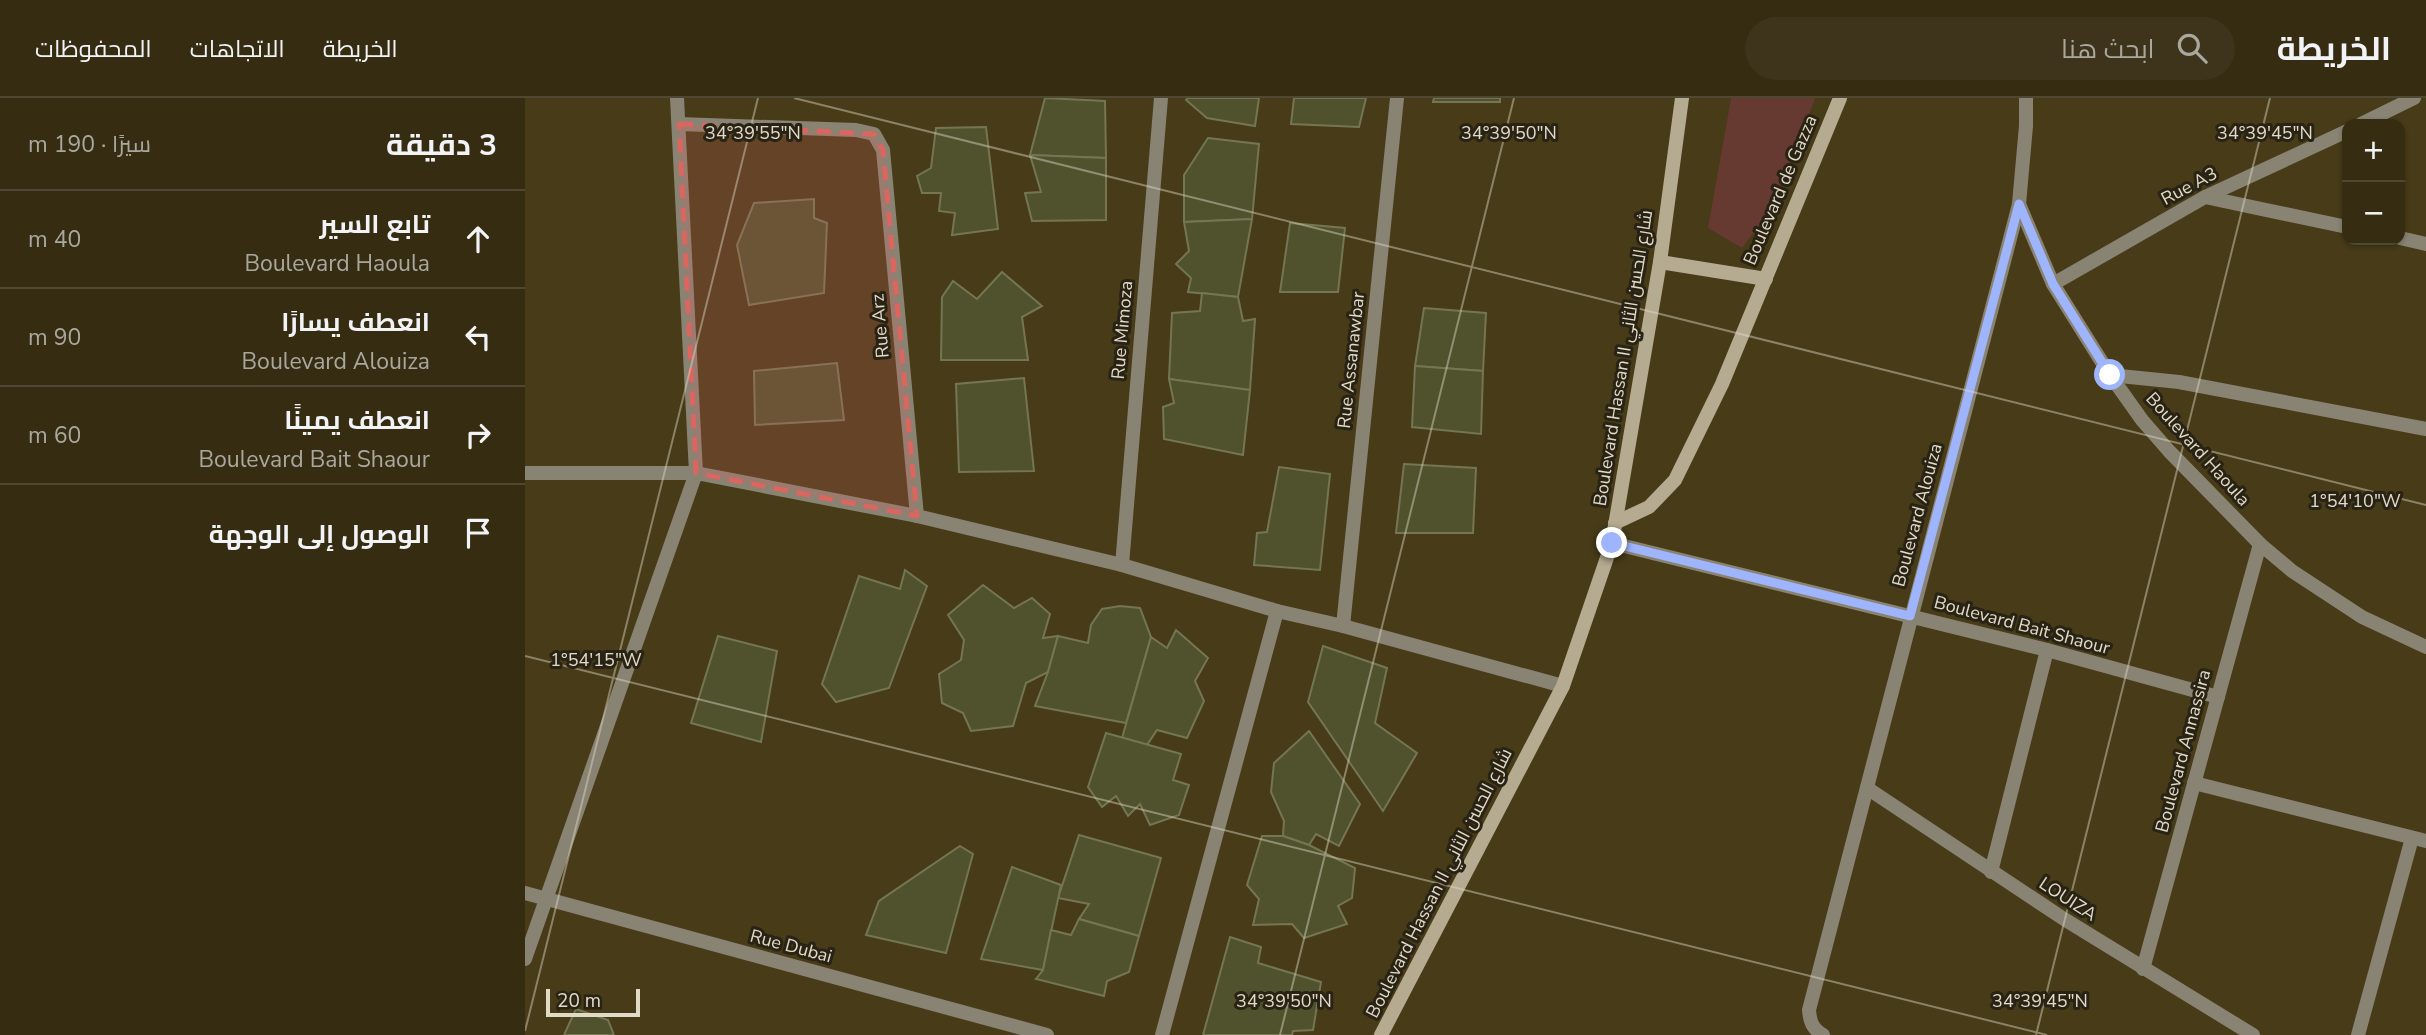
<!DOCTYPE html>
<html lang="ar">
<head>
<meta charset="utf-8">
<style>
  body { margin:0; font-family:"Nunito Sans",Cairo,sans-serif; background:#3d341b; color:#f1f3f6; direction:rtl }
  .controls { position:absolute; right:21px; top:21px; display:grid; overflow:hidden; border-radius:14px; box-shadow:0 2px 5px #0004 }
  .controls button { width:63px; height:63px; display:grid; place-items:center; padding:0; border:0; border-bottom:2px solid #4f4832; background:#352c12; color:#f1f3f6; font:35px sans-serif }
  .scale { position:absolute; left:21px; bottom:18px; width:94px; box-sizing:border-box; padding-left:7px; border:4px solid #e0dac6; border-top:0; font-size:19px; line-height:24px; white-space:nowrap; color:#e0dac6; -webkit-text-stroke:5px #282314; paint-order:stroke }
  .stop { position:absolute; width:21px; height:21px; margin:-16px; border:5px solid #9eb4fd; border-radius:50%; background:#fff }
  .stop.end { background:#9eb4fd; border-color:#fff; box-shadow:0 2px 7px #0008 }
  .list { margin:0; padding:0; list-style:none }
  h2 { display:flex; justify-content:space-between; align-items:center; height:91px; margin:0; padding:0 28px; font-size:30px }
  h2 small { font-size:23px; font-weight:400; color:#aaa79f }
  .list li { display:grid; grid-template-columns:46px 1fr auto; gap:21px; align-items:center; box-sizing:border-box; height:98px; padding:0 28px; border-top:2px solid #4f4832 }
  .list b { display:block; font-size:26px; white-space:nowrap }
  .list p { margin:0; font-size:23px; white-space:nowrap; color:#aaa79f }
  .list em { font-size:23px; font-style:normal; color:#aaa79f }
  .icon { flex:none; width:38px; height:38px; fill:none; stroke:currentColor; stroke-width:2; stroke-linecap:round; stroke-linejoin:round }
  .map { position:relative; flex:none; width:1901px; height:937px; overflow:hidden; direction:ltr }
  header { display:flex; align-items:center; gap:42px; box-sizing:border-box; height:98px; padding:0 35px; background:#352c12; border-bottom:2px solid #4f4832 }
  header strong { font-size:33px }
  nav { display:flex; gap:38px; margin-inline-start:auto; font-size:24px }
  .search { width:490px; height:63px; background:#3d341b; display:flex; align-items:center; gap:18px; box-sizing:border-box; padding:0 24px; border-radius:38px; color:#aaa79f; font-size:26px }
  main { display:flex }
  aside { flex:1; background:#352c12 }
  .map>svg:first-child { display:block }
</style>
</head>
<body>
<header>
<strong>الخريطة</strong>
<div class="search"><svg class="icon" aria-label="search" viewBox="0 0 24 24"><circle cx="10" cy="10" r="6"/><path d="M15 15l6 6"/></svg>ابحث هنا</div>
<nav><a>الخريطة</a><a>الاتجاهات</a><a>المحفوظات</a></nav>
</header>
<main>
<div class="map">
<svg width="1901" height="937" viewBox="0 0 1901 937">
  <rect width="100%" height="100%" fill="#473b18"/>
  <polygon fill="#663931" points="1206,0 1290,0 1252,104 1217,150 1183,130"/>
  <g fill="#50522e" stroke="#747651" stroke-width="2">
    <polygon points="520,0 580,3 581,60 505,57"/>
    <polygon points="663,0 734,0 730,28 682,20 661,2"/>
    <polygon points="769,0 841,0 834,29 766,26"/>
    <polygon points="909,0 975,0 975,4 908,4"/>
    <polygon points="461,29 473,131 427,137 430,115 414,113 416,95 397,95 392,78 406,70 411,30"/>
    <polygon points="683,40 734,46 727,121 659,124 659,77"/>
    <polygon points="505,57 581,60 581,122 507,123 500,95 516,94"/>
    <polygon points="289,101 289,120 302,125 299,195 224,207 212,147 229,105"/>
    <polygon points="727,121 713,199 663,194 666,180 651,166 664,153 659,124"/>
    <polygon points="765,125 820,130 813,194 755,194"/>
    <polygon points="477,174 517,208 497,219 503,262 416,262 417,199 428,183 452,201"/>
    <polygon points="677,195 713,199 718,223 730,221 725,292 644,281 647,215 675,213"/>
    <polygon points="899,210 961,215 958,273 890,268"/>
    <polygon points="312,265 319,322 230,327 229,273"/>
    <polygon points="890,268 958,273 956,336 887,329"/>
    <polygon points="499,280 509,373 434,374 431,286"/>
    <polygon points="644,281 725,292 718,357 639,341 638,309 649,305"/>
    <polygon points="879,366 951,370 948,435 871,435"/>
    <polygon points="754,369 805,376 795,472 729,467 732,435 742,434"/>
    <polygon points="380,472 402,488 364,590 311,604 297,586 334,478 375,491"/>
    <polygon points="458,487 489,510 507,500 525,516 518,540 533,538 523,574 501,585 488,628 446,633 438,615 417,605 414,576 436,562 439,542 423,517"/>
    <polygon points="595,508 615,510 626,539 601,625 510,608 523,574 533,538 563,545 566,527 577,511"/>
    <polygon points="651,532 683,560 670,583 679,603 662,640 632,632 622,647 597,640 626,539 642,550"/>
    <polygon points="193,538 252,553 236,644 166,625"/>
    <polygon points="798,548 862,570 850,625 892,655 858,713 783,604"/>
    <polygon points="784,633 835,706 814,748 791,736 784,747 758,738 759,723 746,694 749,665"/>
    <polygon points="581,635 656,656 648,682 664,687 654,717 625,727 615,706 603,718 591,698 577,709 563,689"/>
    <polygon points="554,737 636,760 614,838 554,821 564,806 533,800"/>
    <polygon points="737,738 758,738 784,747 830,770 827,800 813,808 822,826 779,840 767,826 728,827 734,801 722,787"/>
    <polygon points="435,748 448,756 421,855 341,837 354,803"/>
    <polygon points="487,769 536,787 518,872 456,861"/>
    <polygon points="554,821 614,838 604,874 582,883 579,898 511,881 518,872 526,832 546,837"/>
    <polygon points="705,839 736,849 733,865 796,884 788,932 768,933 767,937 678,937"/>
    <polygon points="51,911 83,922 89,937 39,937"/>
  </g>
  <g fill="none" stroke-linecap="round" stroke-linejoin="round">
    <g stroke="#898373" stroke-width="14">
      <polyline points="1466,774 1522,552"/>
      <polyline points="1833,937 1887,740"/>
    </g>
    <g stroke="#898373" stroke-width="14">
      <polyline points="154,26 331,32 349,36 358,52 392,418"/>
      <polyline points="1836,26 1889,0"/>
      <polyline points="1680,99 1822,129"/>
      <polyline points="1494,106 1528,186 1585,277 1617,322 1644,353 1735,446 1767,473 1837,519 1901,549"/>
      <polyline points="1875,140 1901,146"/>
      <polyline points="1528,186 1680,99 1822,33"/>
      <polyline points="1585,277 1654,284 1901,331"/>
      <polyline points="0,375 171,375 392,418 597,467 752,513 818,528 1038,588"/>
      <polyline points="1087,445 1522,552 1693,599"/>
      <polyline points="597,467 636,0"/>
      <polyline points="818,528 872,0"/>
      <polyline points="1669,685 1901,743"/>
      <polyline points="1342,690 1539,821 1728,937"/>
      <polyline points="0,795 522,937"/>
      <polyline points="0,861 171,375 152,0"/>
      <polyline points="1618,871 1735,446"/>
      <polyline points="637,937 752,513"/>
      <path d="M1298,937C1287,930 1285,924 1284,912L1494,106L1501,28V0"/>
    </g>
    <g stroke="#b4ab91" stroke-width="14">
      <polyline points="1135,164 1241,181"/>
      <polyline points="1090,425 1124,409 1150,382 1197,286 1315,0"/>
      <polyline points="856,937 1038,588 1087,445 1135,164 1157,0"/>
    </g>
  </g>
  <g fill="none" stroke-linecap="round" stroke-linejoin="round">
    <polyline stroke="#9eb4fd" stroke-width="9" points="1087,445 1385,518 1494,106 1528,186 1585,277"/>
  </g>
  <path fill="#da665f" fill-opacity="0.2" stroke="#da665f" stroke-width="5" stroke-dasharray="14 9" stroke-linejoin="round" d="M154,26L349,36L358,52L392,418L171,375Z"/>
  <path fill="none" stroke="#e0dac6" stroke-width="2" stroke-opacity="0.45" d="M269,0L1901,407M0,558L1522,937M0,933L233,0M755,937L989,0M1511,937L1745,0"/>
  <g text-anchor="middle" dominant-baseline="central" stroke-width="6" stroke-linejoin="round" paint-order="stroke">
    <g font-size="18" fill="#e0dac6" stroke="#282314">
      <text transform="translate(1664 88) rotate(-28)">Rue A3</text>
      <text transform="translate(1255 92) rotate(-67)">Boulevard de Gazza</text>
      <text transform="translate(355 228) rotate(-95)">Rue Arz</text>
      <text transform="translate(597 232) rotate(-85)">Rue Mimoza</text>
      <text transform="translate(1098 260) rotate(-81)">Boulevard Hassan II شارع الحسن الثاني</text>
      <text transform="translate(826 262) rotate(-84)">Rue Assanawbar</text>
      <text transform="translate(1673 351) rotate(48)">Boulevard Haoula</text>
      <text transform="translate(1392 417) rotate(-75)">Boulevard Alouiza</text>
      <text transform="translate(1497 527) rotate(15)">Boulevard Bait Shaour</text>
      <text transform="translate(1658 653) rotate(-75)">Boulevard Annassira</text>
      <text transform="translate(914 785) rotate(-63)">Boulevard Hassan II شارع الحسن الثاني</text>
      <text transform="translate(1543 801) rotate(33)">LOUIZA</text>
      <text transform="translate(266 848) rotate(15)">Rue Dubai</text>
    </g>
  </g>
  <g font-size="18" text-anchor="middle" fill="#e0dac6" stroke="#282314" stroke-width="6" stroke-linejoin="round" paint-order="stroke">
    <text x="228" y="41">34°39'55"N</text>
    <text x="984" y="41">34°39'50"N</text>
    <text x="1740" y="41">34°39'45"N</text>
    <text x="1830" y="409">1°54'10"W</text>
    <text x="71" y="568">1°54'15"W</text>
    <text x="759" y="909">34°39'50"N</text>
    <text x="1515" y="909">34°39'45"N</text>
  </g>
</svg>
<div class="controls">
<button>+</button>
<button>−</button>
</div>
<div class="scale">20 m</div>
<div class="stop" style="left:1585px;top:277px"></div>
<div class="stop end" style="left:1087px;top:445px"></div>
</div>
<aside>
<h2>3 دقيقة<small>سيرًا · 190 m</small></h2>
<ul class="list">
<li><svg class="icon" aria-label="ahead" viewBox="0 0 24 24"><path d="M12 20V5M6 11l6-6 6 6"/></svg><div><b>تابع السير</b><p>Boulevard Haoula</p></div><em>40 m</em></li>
<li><svg class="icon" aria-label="left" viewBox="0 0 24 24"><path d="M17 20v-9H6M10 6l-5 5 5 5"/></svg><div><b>انعطف يسارًا</b><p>Boulevard Alouiza</p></div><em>90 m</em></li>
<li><svg class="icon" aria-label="right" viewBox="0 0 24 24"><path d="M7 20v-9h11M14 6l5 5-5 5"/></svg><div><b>انعطف يمينًا</b><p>Boulevard Bait Shaour</p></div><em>60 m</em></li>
<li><svg class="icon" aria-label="arrive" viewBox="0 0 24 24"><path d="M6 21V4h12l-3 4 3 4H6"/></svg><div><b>الوصول إلى الوجهة</b></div></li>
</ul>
</aside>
</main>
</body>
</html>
